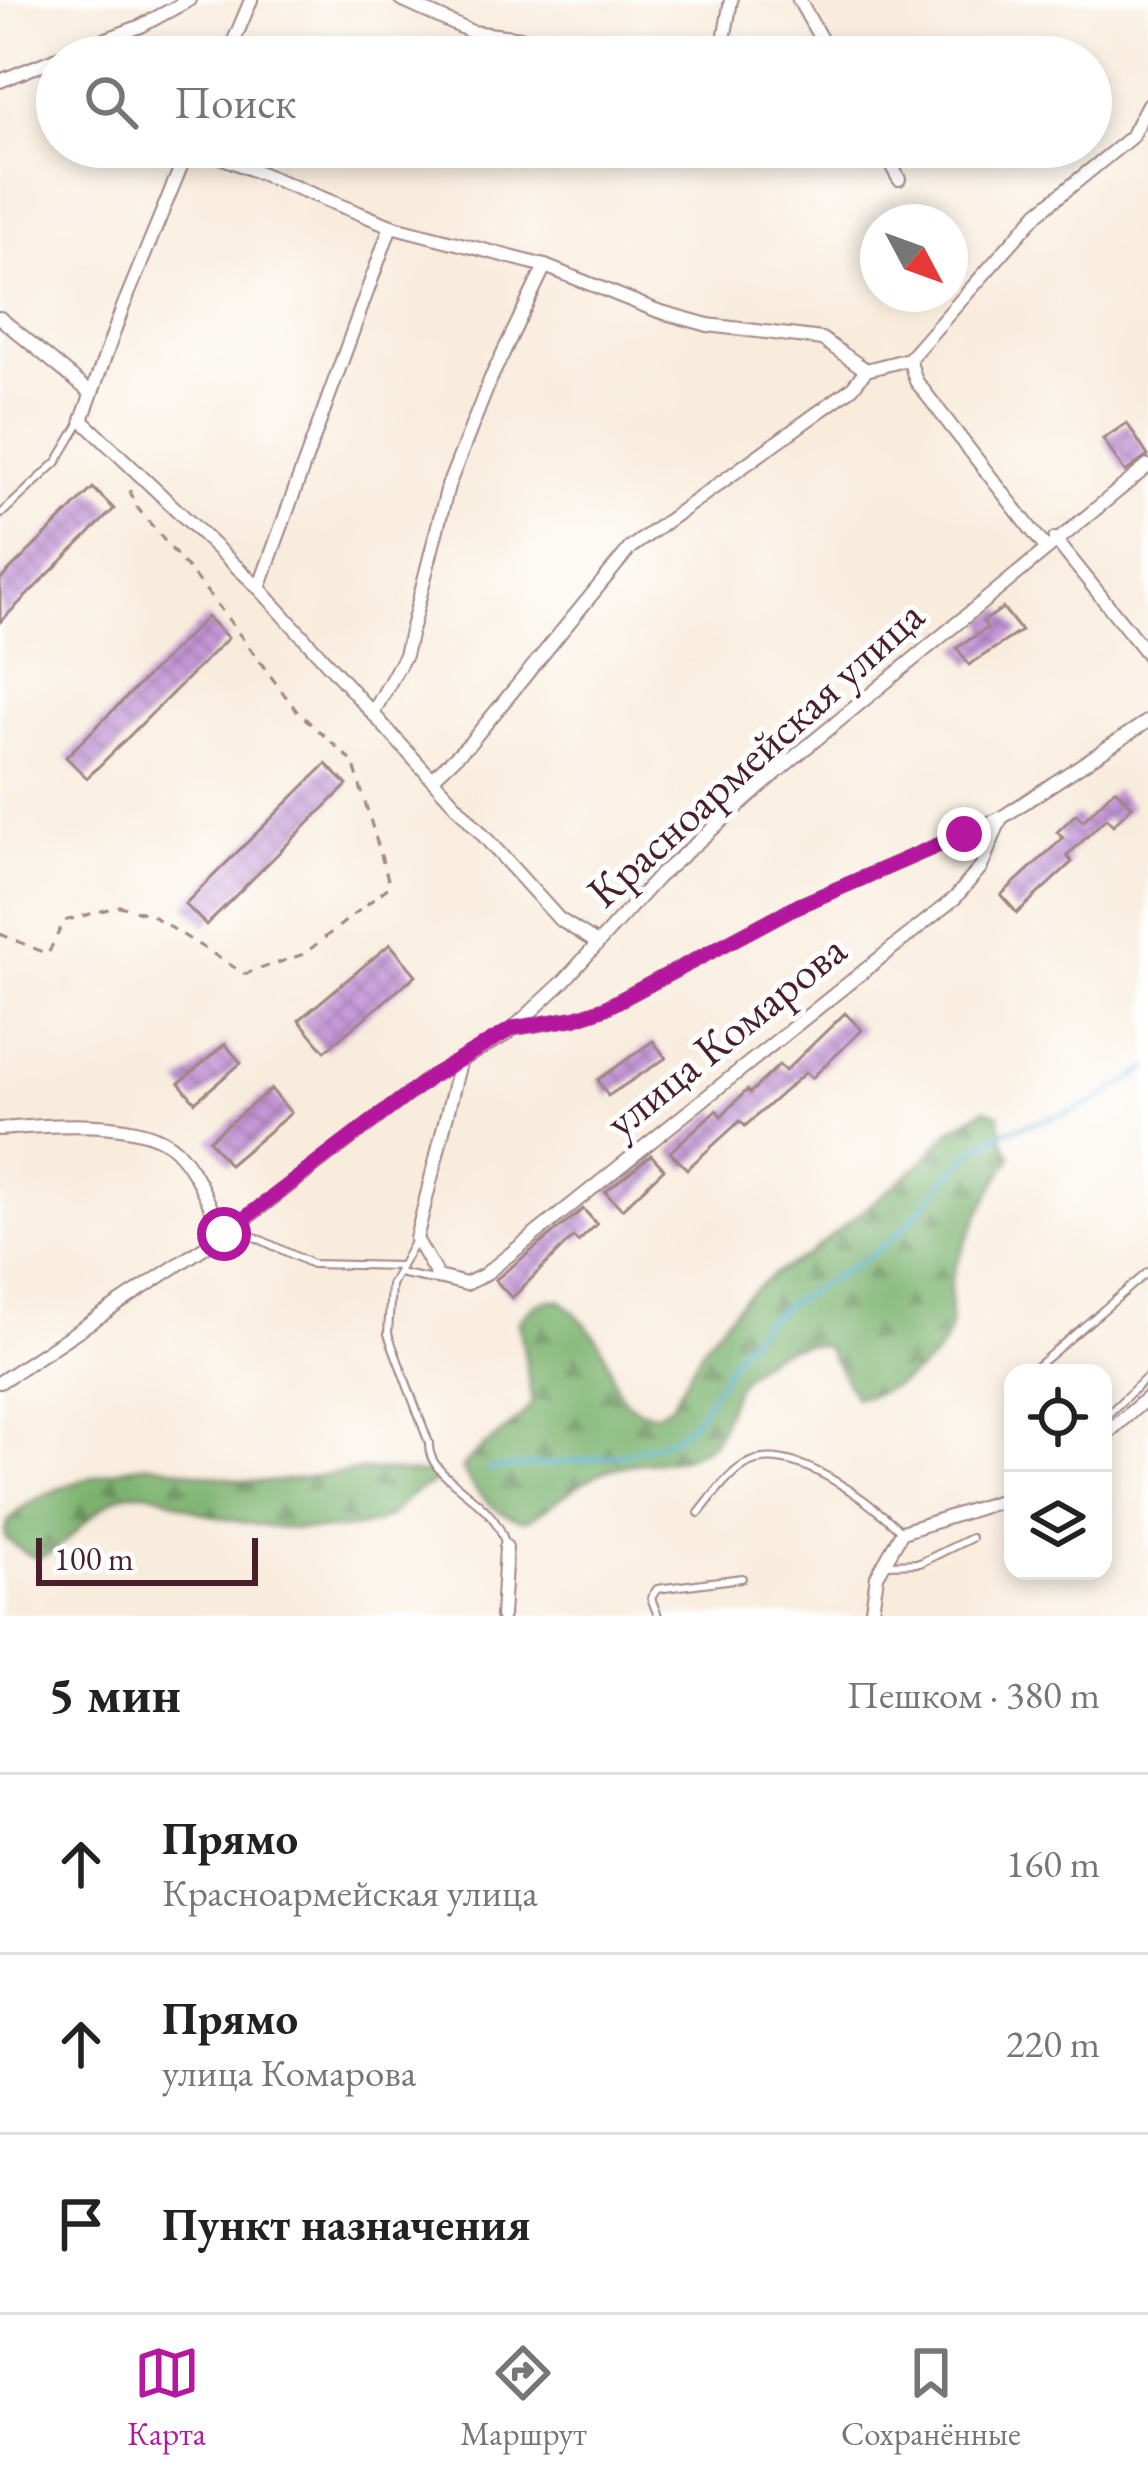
<!DOCTYPE html>
<html lang="ru">
<head>
<meta charset="utf-8">
<style>
  body { margin:0; font-family:"EB Garamond",serif; background:#f2f2f2; color:#222 }
  .controls { position:absolute; right:36px; bottom:36px; display:grid; overflow:hidden; border-radius:24px; box-shadow:0 6px 18px #0003 }
  .controls button { width:108px; height:108px; display:grid; place-items:center; padding:0; border:0; border-bottom:3px solid #e0e0e0; background:#fff; color:#222; font:60px sans-serif }
  .compass { position:absolute; left:860px; top:204px; width:108px; height:108px; border-radius:50%; background:#fff; box-shadow:0 6px 18px #0003; rotate:131deg }
  .scale { position:absolute; left:36px; bottom:30px; width:222px; box-sizing:border-box; padding-left:12px; border:6px solid #4a1f2b; border-top:0; font-size:33px; line-height:42px; white-space:nowrap; color:#4a1f2b; -webkit-text-stroke:9px #fff; paint-order:stroke }
  .stop { position:absolute; width:36px; height:36px; margin:-27px; border:9px solid #b5179e; border-radius:50%; background:#fff }
  .stop.end { background:#b5179e; border-color:#fff; box-shadow:0 3px 12px #0008 }
  .list { margin:0; padding:0; list-style:none }
  h2 { display:flex; justify-content:space-between; align-items:center; height:156px; margin:0; padding:0 48px; font-size:51px }
  h2 small { font-size:39px; font-weight:400; color:#767676 }
  .list li { display:grid; grid-template-columns:78px 1fr auto; gap:36px; align-items:center; box-sizing:border-box; height:180px; padding:0 48px; border-top:3px solid #e0e0e0 }
  .list b { display:block; font-size:45px; white-space:nowrap }
  .list p { margin:0; font-size:39px; white-space:nowrap; color:#767676 }
  .list em { font-size:39px; font-style:normal; color:#767676 }
  .icon { flex:none; width:66px; height:66px; fill:none; stroke:currentColor; stroke-width:2; stroke-linecap:round; stroke-linejoin:round }
  .map { position:relative; flex:none; width:1148px; height:1616px; overflow:hidden }
  .search { position:absolute; background:#fff; box-shadow:0 6px 18px #0003; left:36px; right:36px; top:36px; height:132px; display:flex; align-items:center; gap:30px; box-sizing:border-box; padding:0 42px; border-radius:66px; color:#767676; font-size:45px }
  .sheet { height:696px; background:#fff }
  nav { display:flex; justify-content:space-around; align-items:center; box-sizing:border-box; height:168px; border-top:3px solid #e0e0e0; background:#fff; font-size:33px; color:#767676 }
  nav a { display:grid; justify-items:center; gap:6px }
  nav .on { color:#b5179e }
  .map>svg:first-child { display:block }
</style>
</head>
<body>
<div class="map">
<svg width="1148" height="1616" viewBox="0 0 1148 1616">
  <defs>
    <pattern id="forest-firs" width="22" height="20" patternUnits="userSpaceOnUse" patternTransform="scale(3)"><rect width="22" height="20" fill="#7bb26e"/><path d="M5 1l3.5 6h-7zM16 11l3.5 6h-7z" fill="#67905b"/></pattern>
    <pattern id="building-cross-hatch" width="8" height="8" patternUnits="userSpaceOnUse" patternTransform="scale(3)"><rect width="8" height="8" fill="#c596d7"/><path d="M0 0l8 8M0 8l8-8" fill="none" stroke="#a27aaf"/></pattern>
  </defs>
  <rect width="100%" height="100%" fill="#fff"/>
  <filter id="ink" filterUnits="userSpaceOnUse"><feTurbulence type="fractalNoise" baseFrequency=".00833" numOctaves="2"/><feDisplacementMap in="SourceGraphic" scale="24" xChannelSelector="R" yChannelSelector="G"/><feConvolveMatrix kernelMatrix="1 2 1 2 8 2 1 2 1" color-interpolation-filters="sRGB"/></filter>
  <filter id="wash" filterUnits="userSpaceOnUse"><feTurbulence type="fractalNoise" baseFrequency=".004" numOctaves="4" result="noise"/><feDisplacementMap in="SourceGraphic" scale="48" xChannelSelector="R" yChannelSelector="G"/><feGaussianBlur stdDeviation="2.7" result="paint"/><feColorMatrix in="noise" values="0 0 0 0 0 0 0 0 0 0 0 0 0 0 0 0 0 1.4 0 .05"/><feComposite in="paint" operator="in"/></filter>
  <g filter="url(#wash)">
    <rect width="100%" height="100%" fill="#f8ecdc"/>
    <g fill="url(#forest-firs)" stroke="#62684c" stroke-width="3">
      <path d="M985,1109L999,1114L1003,1140L1012,1157C989,1191 972,1227 956,1265C945,1290 954,1306 949,1330C943,1363 886,1397 855,1397L826,1347C792,1338 753,1359 735,1389C726,1407 724,1426 712,1443C668,1472 653,1455 611,1469C580,1479 556,1504 528,1520C504,1523 469,1489 462,1467C483,1442 515,1430 532,1402L519,1321C532,1305 540,1298 561,1300C575,1313 590,1327 600,1344C620,1379 607,1404 655,1414L671,1405L706,1342L744,1298L775,1273L806,1256L920,1165L951,1130Z"/>
      <path d="M150,1464L244,1481L270,1482L367,1470L431,1474L439,1480C429,1487 415,1490 407,1498C401,1504 396,1512 388,1517C346,1541 243,1526 199,1512C176,1504 155,1488 130,1493C95,1499 59,1562 35,1557C27,1556 12,1544 5,1537C0,1495 128,1466 150,1464Z"/>
    </g>
    <g fill="none" stroke-linecap="round" stroke-linejoin="round">
      <path stroke="#50afcf" stroke-width="4.5" d="M489,1470C544,1463 608,1462 660,1443C704,1427 715,1381 740,1347C779,1296 848,1278 895,1236C924,1209 945,1174 976,1149C1011,1123 1030,1126 1068,1113C1098,1103 1121,1085 1148,1069"/>
    </g>
    <g id="blocks">
      <g fill="url(#building-cross-hatch)">
        <polygon points="1127,423 1148,456 1125,472 1103,439"/>
        <polygon points="93,488 114,509 0,622 0,580"/>
        <polygon points="1003,608 1021,631 969,665 957,648 987,628 983,622"/>
        <polygon points="207,617 228,638 87,778 66,757"/>
        <polygon points="326,764 347,785 206,925 185,904"/>
        <polygon points="1115,789 1132,806 1113,825 1106,818 1067,856 1072,862 1017,913 1001,895 1063,838 1057,832 1076,814 1083,821"/>
        <polygon points="390,944 416,975 325,1051 299,1020"/>
        <polygon points="845,1013 862,1030 812,1078 806,1072 745,1126 740,1121 687,1169 670,1152 716,1110 721,1116 747,1090 750,1093 779,1065 785,1071"/>
        <polygon points="653,1041 666,1058 608,1096 598,1080"/>
        <polygon points="225,1044 241,1063 195,1102 179,1083"/>
        <polygon points="271,1089 291,1113 229,1165 209,1140"/>
        <polygon points="651,1155 664,1169 622,1209 605,1192"/>
        <polygon points="583,1209 597,1224 578,1242 573,1237 512,1298 495,1280"/>
      </g>
    </g>
  </g>
  <g filter="url(#ink)">
    <use href="#blocks" fill-opacity="0" stroke="#a18684" stroke-width="3"/>
    <g fill="none" stroke-linecap="round" stroke-linejoin="round">
      <g stroke="#a18684" stroke-width="10">
        <g id="service">
          <polyline points="0,515 57,462 82,420"/>
          <polyline points="238,1229 312,1264 401,1266"/>
          <path d="M414,1242L391,1285L388,1334L429,1443C427,1483 496,1495 506,1547"/>
          <polyline points="398,1273 438,1281"/>
          <polyline points="1029,1373 1148,1272"/>
          <polyline points="1103,1419 1148,1376"/>
          <path d="M699,1513C711,1498 727,1475 744,1465C790,1438 870,1502 902,1532"/>
          <polyline points="888,1564 920,1563 971,1538"/>
          <polyline points="658,1616 651,1598 657,1589 742,1578"/>
        </g>
      </g>
      <g stroke="#a18684" stroke-width="16">
        <g id="minor">
          <polyline points="401,0 472,32 678,57"/>
          <polyline points="799,0 831,57"/>
          <polyline points="59,57 141,26 189,0"/>
          <polyline points="227,57 251,0"/>
          <polyline points="721,57 731,0"/>
          <polyline points="0,81 57,58"/>
          <polyline points="189,147 123,307 82,420 259,588 559,919 597,943"/>
          <polyline points="196,147 391,226 545,266 658,311 708,325 822,339 866,370"/>
          <polyline points="881,147 899,179"/>
          <polyline points="0,318 91,393"/>
          <polyline points="909,359 916,381 1045,547"/>
          <polyline points="1055,539 1148,655"/>
          <polyline points="259,588 391,226"/>
          <polyline points="373,713 405,655 448,486 491,378 545,266"/>
          <polyline points="432,779 470,743 630,548 852,388 866,370 909,359 1038,213 1131,137 1148,104"/>
          <polyline points="515,1028 575,1018 605,1008 791,909 1001,818 1148,721"/>
          <polyline points="460,1062 416,1239 438,1277 466,1284 484,1275 955,898 981,867 1001,818"/>
          <path d="M0,1129C45,1125 144,1117 176,1150C197,1171 210,1207 223,1234"/>
          <polyline points="0,1382 235,1227 432,1076 507,1034 563,982 658,877 791,760 1148,466"/>
          <polyline points="1103,1437 1148,1397"/>
          <polyline points="502,1616 506,1547"/>
          <polyline points="871,1616 877,1576 902,1532 1013,1497"/>
        </g>
      </g>
      <polyline stroke="#a18684" stroke-width="3" stroke-dasharray="9 9" stroke-linecap="butt" points="0,934 48,954 64,921 120,906 151,915 245,974 304,954 390,886 353,762 296,710 213,599 134,504 128,484"/>
      <use href="#service" stroke="#fff" stroke-width="6"/>
      <use href="#minor" stroke="#fff" stroke-width="12"/>
    </g>
  </g>
  <g fill="none" stroke-linecap="round" stroke-linejoin="round" filter="url(#ink)">
    <polyline stroke="#b5179e" stroke-width="15" points="224,1234 432,1076 513,1028 575,1018 605,1008 791,909 964,834"/>
  </g>
  <g text-anchor="middle" dominant-baseline="central" stroke-width="10" stroke-linejoin="round" paint-order="stroke">
    <g font-size="45" fill="#4a1f2b" stroke="#fff">
      <text transform="translate(755 753) rotate(-42)">Красноармейская улица</text>
      <text transform="translate(725 1035) rotate(-39)">улица Комарова</text>
    </g>
  </g>
</svg>
<div class="controls">
<button><svg class="icon" aria-label="locate" viewBox="0 0 24 24"><circle cx="12" cy="12" r="6"/><path d="M12 2v4M12 18v4M2 12h4M18 12h4"/></svg></button>
<button><svg class="icon" aria-label="layers" viewBox="0 0 24 24"><path d="M12 4l9 5-9 5-9-5zM3 14l9 5 9-5"/></svg></button>
</div>
<svg class="compass" viewBox="-18 -18 36 36"><path d="M0-13l5 13h-10z" fill="#e53935"/><path d="M0 13l5-13h-10z" fill="#767676"/></svg>
<div class="scale">100 m</div>
<div class="stop" style="left:224px;top:1234px"></div>
<div class="stop end" style="left:964px;top:834px"></div>
<div class="search"><svg class="icon" aria-label="search" viewBox="0 0 24 24"><circle cx="10" cy="10" r="6"/><path d="M15 15l6 6"/></svg>Поиск</div>
</div>
<section class="sheet">
<h2>5 мин<small>Пешком · 380 m</small></h2>
<ul class="list">
<li><svg class="icon" aria-label="ahead" viewBox="0 0 24 24"><path d="M12 20V5M6 11l6-6 6 6"/></svg><div><b>Прямо</b><p>Красноармейская улица</p></div><em>160 m</em></li>
<li><svg class="icon" aria-label="ahead" viewBox="0 0 24 24"><path d="M12 20V5M6 11l6-6 6 6"/></svg><div><b>Прямо</b><p>улица Комарова</p></div><em>220 m</em></li>
<li><svg class="icon" aria-label="arrive" viewBox="0 0 24 24"><path d="M6 21V4h12l-3 4 3 4H6"/></svg><div><b>Пункт назначения</b></div></li>
</ul>
</section>
<nav>
<a class="on"><svg class="icon" aria-label="map" viewBox="0 0 24 24"><path d="M3 6l6-2 6 2 6-2v14l-6 2-6-2-6 2zM9 4v14M15 6v14"/></svg>Карта</a>
<a><svg class="icon" aria-label="directions" viewBox="0 0 24 24"><path d="M12 3l9 9-9 9-9-9zM9 14v-3h6M13 9l2 2-2 2"/></svg>Маршрут</a>
<a><svg class="icon" aria-label="saved" viewBox="0 0 24 24"><path d="M7 4h10v16l-5-4-5 4z"/></svg>Сохранённые</a>
</nav>
</body>
</html>
